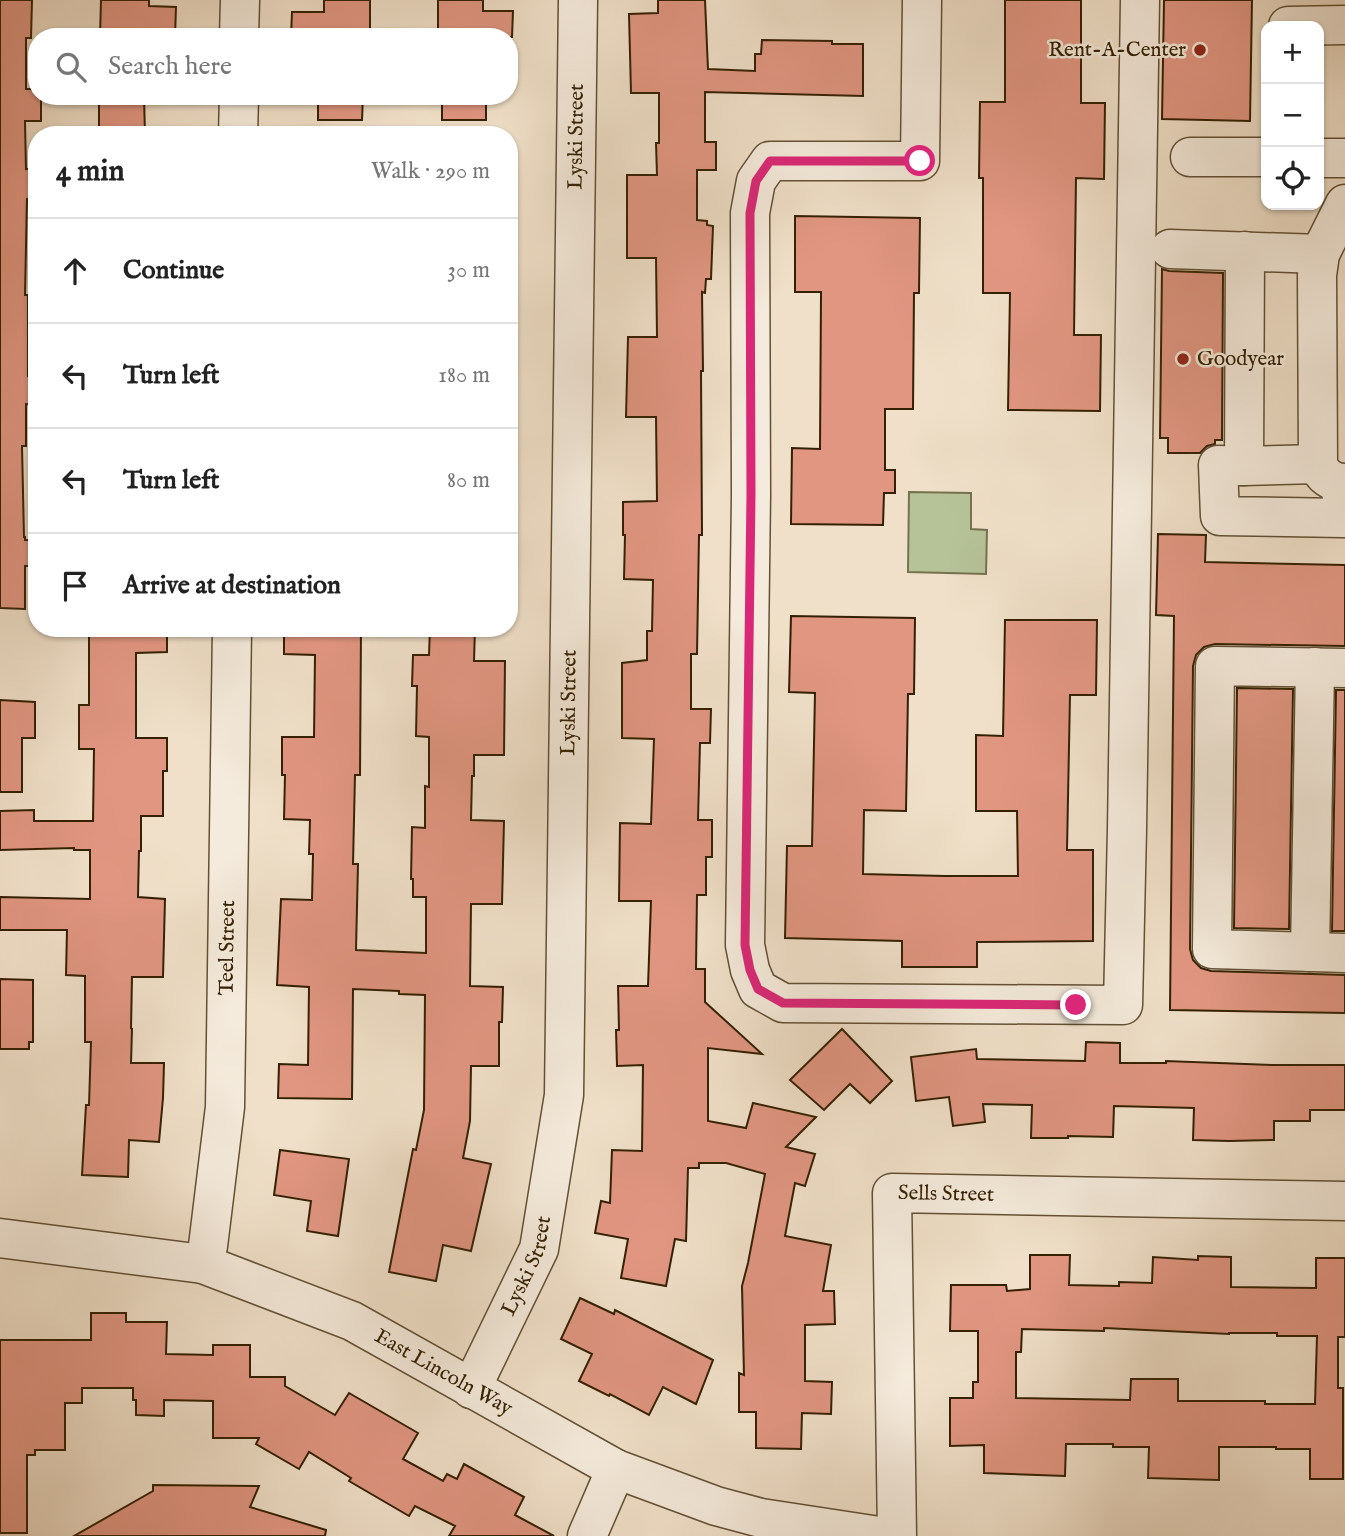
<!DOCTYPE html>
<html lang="en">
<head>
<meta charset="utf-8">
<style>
  body { margin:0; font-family:"IM FELL English",serif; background:#f6f6f6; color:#222 }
  .controls { position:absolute; right:21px; top:21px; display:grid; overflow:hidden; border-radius:14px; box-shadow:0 2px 5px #0004 }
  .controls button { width:63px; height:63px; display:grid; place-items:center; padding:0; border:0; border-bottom:2px solid #e0e0e0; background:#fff; color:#222; font:35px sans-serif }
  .stop { position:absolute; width:21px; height:21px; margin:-16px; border:5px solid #db2777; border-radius:50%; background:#fff }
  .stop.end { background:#db2777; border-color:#fff; box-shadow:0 2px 7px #0008 }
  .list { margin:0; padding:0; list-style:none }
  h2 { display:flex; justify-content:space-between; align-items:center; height:91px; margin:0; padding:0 28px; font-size:30px }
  h2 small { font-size:23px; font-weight:400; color:#767676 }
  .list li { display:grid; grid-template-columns:46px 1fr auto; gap:21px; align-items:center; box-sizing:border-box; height:105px; padding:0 28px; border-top:2px solid #e0e0e0 }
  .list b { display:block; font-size:26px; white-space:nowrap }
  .list em { font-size:23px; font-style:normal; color:#767676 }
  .icon { flex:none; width:38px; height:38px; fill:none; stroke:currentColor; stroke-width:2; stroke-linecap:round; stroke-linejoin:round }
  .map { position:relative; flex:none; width:1345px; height:1536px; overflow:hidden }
  .search { position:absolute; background:#fff; box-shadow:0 2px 5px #0004; left:28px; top:28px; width:490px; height:77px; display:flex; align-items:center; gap:18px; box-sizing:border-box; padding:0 24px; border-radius:28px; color:#767676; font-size:26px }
  .panel { position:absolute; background:#fff; box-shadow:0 2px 5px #0004; left:28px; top:126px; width:490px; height:511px; border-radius:28px }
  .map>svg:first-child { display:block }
</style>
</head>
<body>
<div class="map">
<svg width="1345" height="1536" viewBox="0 0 1345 1536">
  <rect width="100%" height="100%" fill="#f0e0c9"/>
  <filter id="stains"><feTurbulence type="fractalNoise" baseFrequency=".00286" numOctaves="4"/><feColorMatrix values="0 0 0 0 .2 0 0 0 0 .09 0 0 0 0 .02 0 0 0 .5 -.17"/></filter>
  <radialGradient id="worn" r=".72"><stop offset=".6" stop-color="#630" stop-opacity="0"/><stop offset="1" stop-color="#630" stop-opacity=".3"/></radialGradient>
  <polygon fill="#b6c399" stroke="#75724e" stroke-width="2" points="909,492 971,493 971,529 987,530 986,574 908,572"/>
  <g fill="#e19682" stroke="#342002" stroke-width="2" fill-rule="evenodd">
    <polygon points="0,0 32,0 31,38 26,38 26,89 37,89 37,96 41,96 41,121 25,121 26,169 37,169 37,199 27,199 25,295 28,295 28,376 37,376 37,405 26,404 26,446 22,446 24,537 25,537 25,540 37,540 37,566 25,566 25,609 0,608"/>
    <polygon points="101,0 149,0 149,6 176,7 175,37 100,37"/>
    <polygon points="324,0 370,0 370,37 291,37 292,12 324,12"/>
    <polygon points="438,0 483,0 483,11 513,11 512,37 438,37"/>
    <polygon points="658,0 705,0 708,69 755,71 755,54 761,54 762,40 832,41 832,44 863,44 863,96 705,92 705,142 716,142 716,170 697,170 697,220 707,221 707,225 713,226 711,279 706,279 705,293 702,292 703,371 701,371 702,535 699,535 697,654 691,654 691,709 711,709 710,743 700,743 698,820 712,820 712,857 706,857 706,895 697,895 696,969 705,969 705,1002 762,1054 708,1048 708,1121 746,1128 753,1103 816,1117 786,1147 815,1154 805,1186 795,1183 785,1236 831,1245 823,1291 834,1291 835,1324 805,1325 805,1381 832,1382 831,1414 802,1413 801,1449 756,1448 756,1412 739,1412 739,1373 744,1375 742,1286 748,1263 765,1174 726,1163 699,1163 699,1168 688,1168 686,1241 675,1239 666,1286 621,1278 628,1239 595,1233 601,1201 610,1203 612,1150 642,1151 643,1065 617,1066 616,1030 619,1030 618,986 648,986 651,901 619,901 620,823 651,824 654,739 622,738 622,663 647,660 647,631 652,631 653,580 624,579 625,535 623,535 623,502 657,501 656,417 626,417 628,337 657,337 656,258 627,258 627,175 657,175 656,143 659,143 659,93 631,93 629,14 658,13"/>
    <polygon points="1005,0 1081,0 1081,103 1105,103 1104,179 1076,178 1074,335 1101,335 1100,411 1008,410 1010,293 983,293 983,178 979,178 980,102 1005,102"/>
    <polygon points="1164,0 1252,0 1250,121 1162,119"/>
    <polygon points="99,96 144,96 145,135 99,135"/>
    <polygon points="318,96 363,96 362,120 318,120"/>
    <rect x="442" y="96" width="44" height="24"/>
    <polygon points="795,216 920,218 919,293 914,293 913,409 885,409 885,470 895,470 895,493 884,493 883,525 791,524 792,448 820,449 821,292 795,292"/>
    <polygon points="1162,269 1169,271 1223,273 1222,440 1215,440 1215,444 1207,446 1200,453 1168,453 1168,438 1160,438"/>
    <polygon points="1158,534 1206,535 1205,562 1345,565 1345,646 1215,644 1204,647 1196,655 1193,666 1190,949 1193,960 1201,968 1211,971 1345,975 1345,1013 1170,1010 1174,616 1156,615"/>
    <polygon points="791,616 915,618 914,694 908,694 906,811 864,810 863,874 945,876 1018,876 1017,811 976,811 976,735 1003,736 1005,620 1097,620 1096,695 1070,695 1067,850 1093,850 1093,941 977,942 977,967 902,967 902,941 785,938 787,846 812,846 815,693 789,692"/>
    <polygon points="89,628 167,628 167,652 136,653 136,738 167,738 167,771 163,771 163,816 141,816 141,851 139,851 138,897 165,899 163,977 132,977 131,1028 132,1029 131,1063 164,1063 163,1098 159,1142 129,1140 128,1177 82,1175 86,1105 89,1105 91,1042 85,1042 85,976 66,975 67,930 0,930 0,897 90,899 90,850 74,850 74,848 0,850 0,811 34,810 34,821 93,821 94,749 79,749 79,705 89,705"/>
    <polygon points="284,628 361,628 360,775 355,775 353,864 358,864 356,950 426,953 426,897 413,897 413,879 411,879 412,827 425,828 425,786 429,787 429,737 416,736 417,686 412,686 413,655 429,655 430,628 475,628 474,661 505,661 504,755 474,755 474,776 472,776 471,820 504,821 502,904 471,904 470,986 503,987 502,1022 499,1022 499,1066 471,1066 470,1121 463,1158 491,1164 471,1251 443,1245 436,1281 389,1272 413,1149 416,1150 424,1110 425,995 399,994 399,991 353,989 352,1099 278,1098 279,1064 308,1065 309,987 277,985 281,899 312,900 313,854 309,854 310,820 284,819 285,775 282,775 282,737 314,737 315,655 284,654"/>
    <polygon points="1237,688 1293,689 1289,929 1234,928"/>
    <polygon points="1336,690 1345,690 1345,931 1332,931"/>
    <polygon points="0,700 35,702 35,738 22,738 22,792 0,792"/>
    <polygon points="0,979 33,980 33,1042 29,1042 29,1049 0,1049"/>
    <polygon points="842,1029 892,1081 870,1103 850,1084 824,1110 790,1080"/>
    <polygon points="1086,1042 1120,1043 1120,1063 1166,1063 1166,1061 1273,1065 1345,1065 1345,1110 1310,1110 1310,1121 1274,1121 1274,1140 1229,1141 1193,1140 1194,1108 1114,1106 1113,1137 1068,1136 1068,1138 1031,1138 1032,1105 983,1104 985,1122 953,1126 949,1097 916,1101 911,1057 976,1049 977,1059 1085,1061"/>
    <polygon points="280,1150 349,1159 338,1236 307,1231 311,1201 274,1195"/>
    <path d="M1030,1255H1070L1069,1285L1119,1286V1282L1152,1283L1153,1257L1198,1260V1256L1231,1257V1287L1316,1288V1258H1345V1337H1338V1388H1343V1479H1310V1449H1276V1447H1219V1480L1148,1478L1149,1447H1113V1444H1066L1065,1476L984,1473V1445L950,1446V1398H973V1382H978V1331H950L951,1285H1006L1007,1291L1030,1289ZM1104,1328L1229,1334V1333H1277V1336H1317L1315,1404H1265V1401H1178V1379H1131L1130,1400L1016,1398V1352H1021L1022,1329L1104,1331Z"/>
    <polygon points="580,1298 614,1314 615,1310 713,1360 696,1404 663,1387 649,1415 610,1394 609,1396 579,1381 592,1354 561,1339"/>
    <polygon points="91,1313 126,1313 126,1322 167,1322 166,1354 213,1355 213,1345 250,1345 250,1377 285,1377 285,1386 335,1415 349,1393 418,1433 403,1459 443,1481 447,1474 457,1479 464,1464 524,1497 515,1515 554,1536 449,1536 455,1526 415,1506 409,1516 349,1481 351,1478 309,1452 299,1469 256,1444 259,1438 213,1438 213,1401 164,1400 164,1416 136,1415 136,1400 133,1400 133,1388 82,1388 82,1403 65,1403 65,1450 35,1450 35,1455 27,1455 27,1533 0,1533 0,1340 91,1340"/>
    <polygon points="153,1485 259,1486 250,1507 326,1530 325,1536 74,1536 153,1491"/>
  </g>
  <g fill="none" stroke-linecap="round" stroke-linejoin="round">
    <g stroke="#635034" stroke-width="41">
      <g id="minor">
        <polyline points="922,0 920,161 770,161 756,181 750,213 751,494 745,945 750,970 758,989 783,1003 1123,1005 1127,829 1140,0"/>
        <polyline points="1288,26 1345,25"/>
        <polyline points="239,37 240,0"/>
        <polyline points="238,135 239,96"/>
        <polyline points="1190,157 1266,157"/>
        <polyline points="1319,158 1345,158"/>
        <path d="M1345,204L1320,254L1317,275L1318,464C1322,476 1332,483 1345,483"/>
        <polyline points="1170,249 1320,254"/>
        <polyline points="1245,251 1244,466 1318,464"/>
        <polyline points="1244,466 1218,465 1220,516 1343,518 1341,483"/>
        <polyline points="1345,668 1215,666 1212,949 1345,953"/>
        <polyline points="1310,952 1315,667"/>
        <path id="s1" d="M0,1238L203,1264L352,1321L616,1469L716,1506L761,1518L879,1536"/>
        <path id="s2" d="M203,1264L208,1246L225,1107L232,628"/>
        <path id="s3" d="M471,1389L539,1249L564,1095L578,0"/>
        <polyline points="587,1536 616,1469"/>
        <path id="s4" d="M897,1536L892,1193L1345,1201"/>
      </g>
    </g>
    <use href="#minor" stroke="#f5ebdc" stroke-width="38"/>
  </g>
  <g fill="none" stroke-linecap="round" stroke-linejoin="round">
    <polyline stroke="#db2777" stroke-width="9" points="920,161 770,161 756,181 750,213 751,494 745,945 750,970 758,989 783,1003 1076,1005"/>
  </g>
  <g fill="#8f2418" stroke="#f5ebdc" stroke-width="2.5">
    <circle cx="1200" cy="50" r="7"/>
    <circle cx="1183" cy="359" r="7"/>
  </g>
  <g text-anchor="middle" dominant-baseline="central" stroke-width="5" stroke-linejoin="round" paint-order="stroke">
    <g font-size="21" fill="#342002" stroke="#f5ebdc" text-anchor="end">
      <text x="1186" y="50">Rent-A-Center</text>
      <text x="1197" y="359" text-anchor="start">Goodyear</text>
    </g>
    <g font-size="21" fill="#342002" stroke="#f5ebdc">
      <text stroke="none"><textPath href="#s3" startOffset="1270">Lyski Street</textPath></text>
      <text stroke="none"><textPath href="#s3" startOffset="704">Lyski Street</textPath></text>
      <text stroke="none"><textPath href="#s2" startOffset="318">Teel Street</textPath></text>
      <text stroke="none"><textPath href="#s4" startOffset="397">Sells Street</textPath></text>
      <text stroke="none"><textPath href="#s3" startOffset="136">Lyski Street</textPath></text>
      <text stroke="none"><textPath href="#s1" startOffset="469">East Lincoln Way</textPath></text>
    </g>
  </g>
  <rect width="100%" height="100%" filter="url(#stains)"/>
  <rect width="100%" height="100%" fill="url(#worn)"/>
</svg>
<div class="controls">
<button>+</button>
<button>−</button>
<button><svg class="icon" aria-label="locate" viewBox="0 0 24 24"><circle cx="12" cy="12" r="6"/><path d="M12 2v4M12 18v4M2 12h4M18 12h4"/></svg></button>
</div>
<div class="stop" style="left:920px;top:161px"></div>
<div class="stop end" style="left:1076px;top:1005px"></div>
<div class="search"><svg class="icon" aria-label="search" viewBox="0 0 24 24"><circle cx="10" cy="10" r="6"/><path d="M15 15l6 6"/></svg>Search here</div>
<section class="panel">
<h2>4 min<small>Walk · 290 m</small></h2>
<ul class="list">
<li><svg class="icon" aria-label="ahead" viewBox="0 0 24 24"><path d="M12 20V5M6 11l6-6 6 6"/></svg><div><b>Continue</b></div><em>30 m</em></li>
<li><svg class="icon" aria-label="left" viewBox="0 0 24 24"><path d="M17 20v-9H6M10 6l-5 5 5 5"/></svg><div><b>Turn left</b></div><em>180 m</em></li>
<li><svg class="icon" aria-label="left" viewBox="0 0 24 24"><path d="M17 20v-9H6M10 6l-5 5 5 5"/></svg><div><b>Turn left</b></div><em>80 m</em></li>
<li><svg class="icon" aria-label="arrive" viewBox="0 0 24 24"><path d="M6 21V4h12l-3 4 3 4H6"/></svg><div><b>Arrive at destination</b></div></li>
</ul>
</section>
</div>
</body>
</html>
